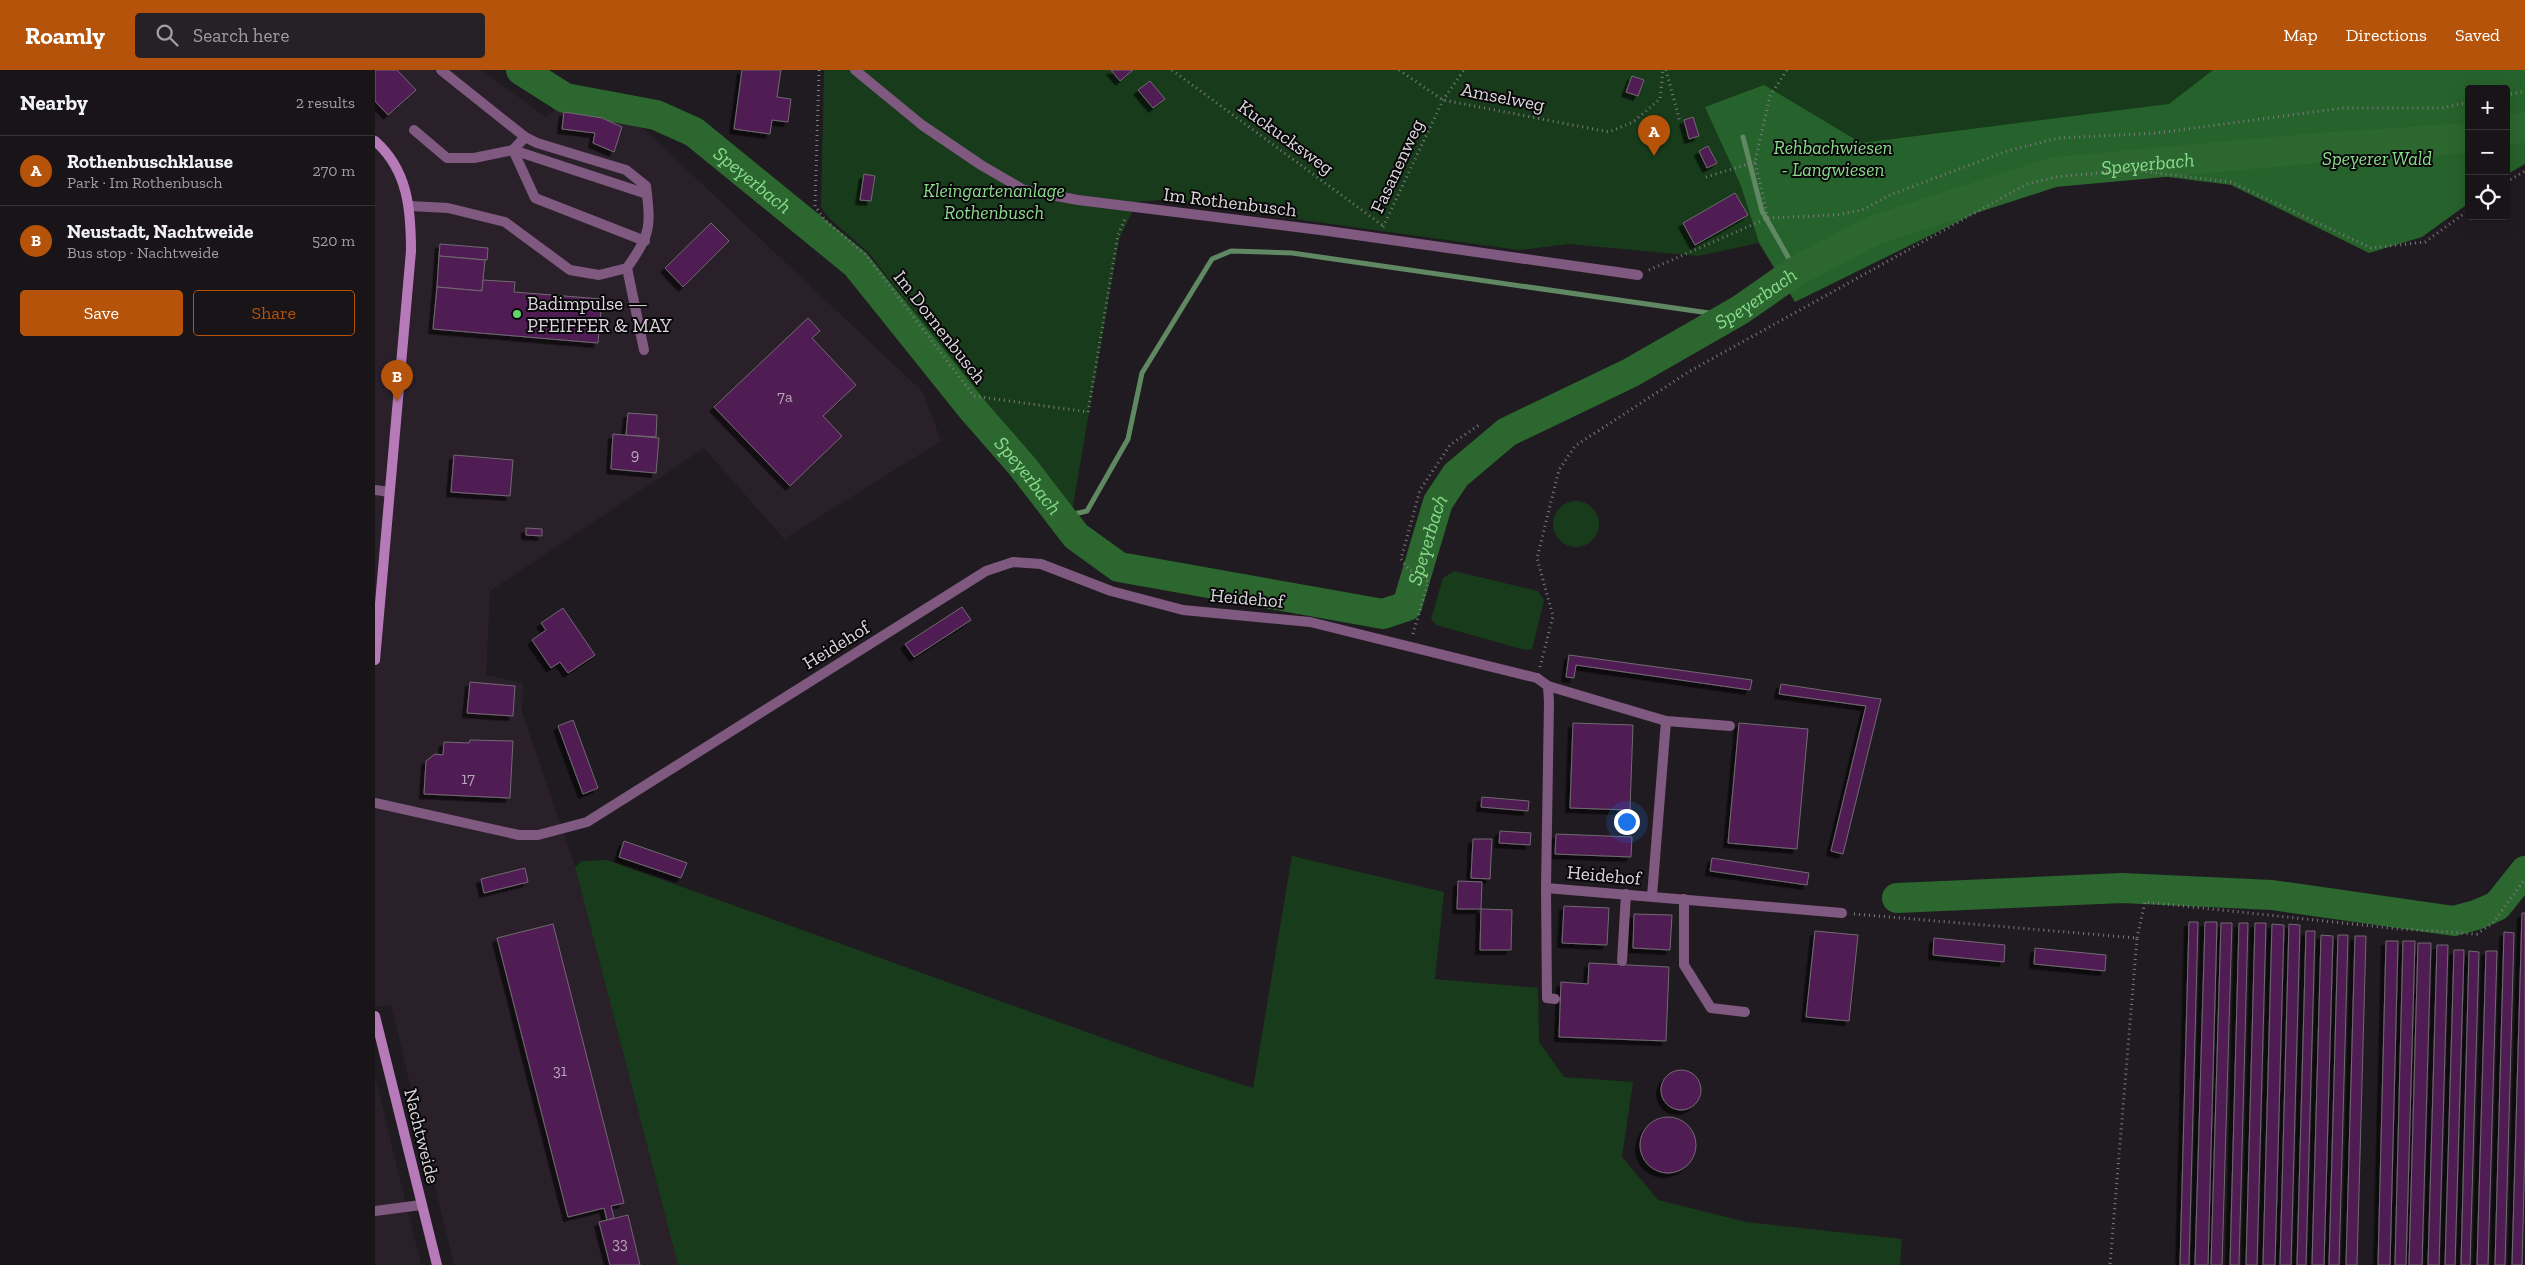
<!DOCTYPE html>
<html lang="en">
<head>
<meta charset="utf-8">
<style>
  body { margin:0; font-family:"Zilla Slab",serif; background:#252125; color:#f1f3f6 }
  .controls { position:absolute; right:15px; top:15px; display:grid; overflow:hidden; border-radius:5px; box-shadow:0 5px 20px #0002 }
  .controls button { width:45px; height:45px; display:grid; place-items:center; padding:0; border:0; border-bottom:1px solid #363337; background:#181418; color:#f1f3f6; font:25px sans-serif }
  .you { position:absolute; left:1251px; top:751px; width:18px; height:18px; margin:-12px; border:4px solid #fff; border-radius:50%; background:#1a73e8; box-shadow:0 0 0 8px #1a73e833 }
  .badge { display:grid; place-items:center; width:32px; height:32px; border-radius:50%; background:#b45309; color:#fff; font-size:16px; font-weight:700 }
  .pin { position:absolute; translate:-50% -41px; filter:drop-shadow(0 1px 2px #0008) }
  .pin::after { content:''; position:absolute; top:26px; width:18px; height:15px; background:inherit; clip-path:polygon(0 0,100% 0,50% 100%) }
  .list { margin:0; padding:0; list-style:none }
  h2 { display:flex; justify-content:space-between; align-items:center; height:65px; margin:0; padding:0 20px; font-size:21px }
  h2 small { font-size:16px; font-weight:400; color:#9f9ea2 }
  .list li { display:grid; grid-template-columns:32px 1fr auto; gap:15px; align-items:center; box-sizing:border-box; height:70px; padding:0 20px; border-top:1px solid #363337 }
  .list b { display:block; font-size:19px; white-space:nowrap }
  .list p { margin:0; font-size:16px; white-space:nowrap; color:#9f9ea2 }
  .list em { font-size:16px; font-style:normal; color:#9f9ea2 }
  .actions { display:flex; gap:10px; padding:15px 20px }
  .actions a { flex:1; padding:11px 0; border:1px solid #b45309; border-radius:5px; text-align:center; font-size:18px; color:#b45309 }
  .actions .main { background:#b45309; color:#fff }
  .icon { flex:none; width:28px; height:28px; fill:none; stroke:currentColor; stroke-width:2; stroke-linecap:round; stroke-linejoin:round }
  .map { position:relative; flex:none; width:2150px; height:1195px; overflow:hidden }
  header { display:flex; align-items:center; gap:30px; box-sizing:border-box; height:70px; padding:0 25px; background:#b45309; color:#fff }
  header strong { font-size:24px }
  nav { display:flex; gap:28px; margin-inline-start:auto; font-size:18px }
  .search { width:350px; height:45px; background:#252125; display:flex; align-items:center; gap:12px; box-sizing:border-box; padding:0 18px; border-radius:5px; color:#9f9ea2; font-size:19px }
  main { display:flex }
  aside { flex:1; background:#181418 }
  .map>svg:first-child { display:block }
</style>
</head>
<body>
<header>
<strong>Roamly</strong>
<div class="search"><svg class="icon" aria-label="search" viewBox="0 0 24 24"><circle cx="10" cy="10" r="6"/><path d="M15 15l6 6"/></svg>Search here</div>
<nav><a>Map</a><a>Directions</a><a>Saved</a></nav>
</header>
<main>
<aside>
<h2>Nearby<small>2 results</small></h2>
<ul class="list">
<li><span class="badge">A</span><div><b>Rothenbuschklause</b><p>Park · Im Rothenbusch</p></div><em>270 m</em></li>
<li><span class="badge">B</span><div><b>Neustadt, Nachtweide</b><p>Bus stop · Nachtweide</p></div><em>520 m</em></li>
</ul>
<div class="actions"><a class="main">Save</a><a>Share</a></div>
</aside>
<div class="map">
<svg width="2150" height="1195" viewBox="0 0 2150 1195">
  <defs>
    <filter id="shadow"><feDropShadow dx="-4.5" dy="4.5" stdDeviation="0" flood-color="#0009"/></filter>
  </defs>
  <rect width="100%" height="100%" fill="#201b20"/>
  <g fill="#2a202a">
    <polygon points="0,0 106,0 171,47 185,36 259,50 548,322 566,371 409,469 329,378 115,521 111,605 148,613 147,642 200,797 303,1195 79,1195 16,935 0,937"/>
    <polygon points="0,1007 46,1195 0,1195"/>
  </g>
  <g fill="#183c1b">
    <polygon points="449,0 1846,0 1811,79 1366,116 1384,173 1323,186 1194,174 1144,180 784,130 762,132 744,169 697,441 601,324 494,183 455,149 446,137"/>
    <circle cx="1201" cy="454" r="23"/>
    <polygon points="1079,501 1163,521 1169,530 1157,579 1150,580 1061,555 1056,549 1068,508"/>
    <polygon points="917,786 1069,822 1060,909 1163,918 1164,972 1189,1007 1258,1012 1247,1087 1283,1130 1371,1152 1527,1169 1525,1195 303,1195 200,797 207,791 232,790 784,988 878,1018"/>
  </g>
  <polygon fill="#26622b" points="1838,0 2150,0 2150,94 2131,105 2131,19 2094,19 2094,133 2047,167 1994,183 1856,115 1698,95 1420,232 1384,173 1366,116 1330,37 1389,15 1486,73 1794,34"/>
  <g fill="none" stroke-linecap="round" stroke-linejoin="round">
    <g stroke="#608963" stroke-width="5">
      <polyline points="1368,67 1387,141 1421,201"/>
      <polyline points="687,447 712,441 753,369 767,303 837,189 856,181 917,183 1355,246"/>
    </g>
    <g stroke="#2b672f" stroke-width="30">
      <path id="s1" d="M146,0L190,28L281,45L319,62L481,194L599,341L647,396L701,466L744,497L1008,544L1032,536L1063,432L1081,405L1132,362L1255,303L1365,240L1421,201L1500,160L1679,102L1942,78L2094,68"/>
      <polyline points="2131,61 2150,57"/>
      <polyline points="1522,828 1747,818 1897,825 2079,851 2101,845 2122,836 2150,801"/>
    </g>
  </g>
  <g fill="#501c52" stroke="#716a71" filter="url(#shadow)">
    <polygon points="0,0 22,0 41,20 13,45 0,31"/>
    <polygon points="367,0 406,0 402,27 416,29 413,52 397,50 395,64 359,59"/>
    <polygon points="736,0 758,0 745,11"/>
    <polygon points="1257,6 1269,10 1263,26 1251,22"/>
    <polygon points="775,11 790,29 778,38 763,20"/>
    <polygon points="189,42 227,48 247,57 239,82 218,73 220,63 187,59"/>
    <polygon points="1318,47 1324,66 1314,69 1309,50"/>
    <polygon points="1333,76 1342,93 1332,98 1324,81"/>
    <polygon points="489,104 500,106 496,131 485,130"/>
    <polygon points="1360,123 1373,145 1320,175 1308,153"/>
    <polygon points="336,153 354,171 308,217 290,198"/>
    <polygon points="65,174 113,178 112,190 64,186"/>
    <polygon points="64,186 110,190 107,221 62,217"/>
    <polygon points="108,210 140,212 139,222 227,229 223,273 58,259 62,217 107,221"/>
    <polygon points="433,248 445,261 437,268 481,315 448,346 467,366 415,416 339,337"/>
    <polygon points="253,343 282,345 281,367 251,365"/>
    <polygon points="238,364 284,368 281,403 236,399"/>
    <polygon points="79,385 138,390 135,426 76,422"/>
    <polygon points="151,458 167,459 167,466 151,465"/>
    <polygon points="587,537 596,550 539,587 530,574"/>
    <polygon points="188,538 220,585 193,603 185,592 176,598 157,570 171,560 166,553"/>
    <polygon points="1194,585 1377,610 1375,620 1201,595 1199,608 1191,607"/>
    <polygon points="95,612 140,616 138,646 92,643"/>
    <polygon points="1406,614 1506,629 1468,784 1456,781 1491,636 1404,624"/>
    <polygon points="198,650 223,718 208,724 183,656"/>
    <polygon points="1198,653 1258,655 1255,740 1195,738"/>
    <polygon points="1364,653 1433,659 1422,779 1353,773"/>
    <polygon points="95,670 138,671 135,728 49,724 51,691 60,684 68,685 69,672 94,673"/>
    <polygon points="1107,727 1154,731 1153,741 1106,737"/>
    <polygon points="1125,761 1156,763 1155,775 1124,773"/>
    <polygon points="1181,764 1257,767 1256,787 1180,784"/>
    <polygon points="1098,769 1117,769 1115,809 1096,808"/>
    <polygon points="249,771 312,793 306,808 244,787"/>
    <polygon points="1337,788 1434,803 1432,815 1335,801"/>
    <polygon points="150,798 153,812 109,823 106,809"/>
    <polygon points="1083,811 1107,812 1106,839 1082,839"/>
    <polygon points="1189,836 1234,838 1232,875 1187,873"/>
    <polygon points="1106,839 1137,840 1136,880 1105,880"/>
    <polygon points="2147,843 2150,843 2150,1076 2147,1195 2137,1195"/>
    <polygon points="1259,844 1297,845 1295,880 1258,878"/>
    <polygon points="1814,852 1823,852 1814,1195 1805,1195"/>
    <polygon points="1830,852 1842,852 1833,1195 1820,1195"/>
    <polygon points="1846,853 1857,853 1847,1195 1836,1195"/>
    <polygon points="1864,853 1873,853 1864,1195 1855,1195"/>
    <polygon points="1880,853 1891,853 1882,1195 1871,1195"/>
    <polygon points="178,854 249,1133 236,1136 239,1148 232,1150 229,1138 193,1147 122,868"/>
    <polygon points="1897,854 1909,855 1900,1195 1888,1195"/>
    <polygon points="1914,854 1925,855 1916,1195 1905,1195"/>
    <polygon points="1440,861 1483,865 1474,951 1431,947"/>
    <polygon points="1931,861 1940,861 1931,1195 1922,1195"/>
    <polygon points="2129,862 2139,863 2130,1195 2120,1195"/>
    <polygon points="1946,865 1958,866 1949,1195 1937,1195"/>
    <polygon points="1963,865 1973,865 1964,1195 1954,1195"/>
    <polygon points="1980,866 1991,866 1982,1195 1971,1195"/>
    <polygon points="1559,868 1630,875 1629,892 1558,885"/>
    <polygon points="2011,871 2023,871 2015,1195 2003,1195"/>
    <polygon points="2028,871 2040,871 2031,1195 2020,1195"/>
    <polygon points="2043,873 2056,873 2047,1195 2034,1195"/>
    <polygon points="2062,875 2073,875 2064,1195 2053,1195"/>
    <polygon points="1660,878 1731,885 1730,901 1659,894"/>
    <polygon points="2079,880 2089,880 2080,1195 2070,1195"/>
    <polygon points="2094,881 2104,882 2095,1195 2086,1195"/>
    <polygon points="2111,881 2122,881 2113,1195 2102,1195"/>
    <polygon points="1214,893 1294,897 1291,971 1184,967 1186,912 1213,914"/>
    <circle cx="1306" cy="1020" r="20"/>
    <circle cx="1293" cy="1075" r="28"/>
    <polygon points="253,1145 265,1195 235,1195 224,1152"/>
  </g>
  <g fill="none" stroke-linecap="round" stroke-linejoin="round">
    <g stroke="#7e7a7e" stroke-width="3" stroke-dasharray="1 4" stroke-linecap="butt">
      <polyline points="444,0 440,136 450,150 491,185 599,326 713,342 743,165 750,149"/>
      <polyline points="797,0 1007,155"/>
      <polyline points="1024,0 1068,30 1234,62 1258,52 1285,29 1288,0"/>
      <polyline points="1291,0 1305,52"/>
      <polyline points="2131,25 2150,21"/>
      <polyline points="1331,107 1380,92"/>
      <polyline points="2131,112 2150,101"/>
      <polyline points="1393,148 1380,92 1395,26 1412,0"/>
      <polyline points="1008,157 1068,30 1089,0"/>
      <polyline points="1274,200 1393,148 1461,145 1487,140 1515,125 1632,81 1683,68 1782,63 1968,38 2067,38 2094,32"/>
      <polyline points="1038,564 1053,512 1048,505 1034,500 1026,489 1045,420 1075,375 1104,355"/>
      <polyline points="1165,597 1178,546 1162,488 1184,400 1200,376 1315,301 1652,114 1681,107 1756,100 1856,112 1996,178 2050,172 2094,140"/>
      <polyline points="1479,844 1762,868 1735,1195"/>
      <polyline points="1762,868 1770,832 2025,859 2102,864 2118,853 2150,809"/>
    </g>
    <g stroke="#7f5980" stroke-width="10">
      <path d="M66,0L150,67L162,73L251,100L271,116C276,158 276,163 252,198L269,280"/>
      <polyline points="39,60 72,88 99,88 138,80 150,67"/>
      <polyline points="138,80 160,128 270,171"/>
      <polyline points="138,80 272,124"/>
      <polyline points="1162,608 1173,616 1174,632 1171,818 1467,843"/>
      <polyline points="1173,616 1291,651 1355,656"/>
      <polyline points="1171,818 1172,928 1180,929"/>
      <polyline points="1277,826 1291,651"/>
      <polyline points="1309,829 1309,895 1336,938 1370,942"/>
      <polyline points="1247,891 1251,824"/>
      <polyline points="0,1141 46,1135"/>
    </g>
    <g stroke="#7f5980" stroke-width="10">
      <polyline points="480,0 547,55 606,95 649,120 703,130 953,161 1263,205"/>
      <polyline points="35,136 73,138 130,152 195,200 224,205 252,198"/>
      <polyline points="0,420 14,422"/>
      <polyline points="0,733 144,765 163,765 212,752 611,501 638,492 666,494 736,521 808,540 935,552 1162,608"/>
    </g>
    <g stroke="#b77ab9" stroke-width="10">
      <path d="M0,71C33,100 36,140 36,181L0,590"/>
      <polyline points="0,946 62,1195"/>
    </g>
  </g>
  <circle fill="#61d46a" stroke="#090709" stroke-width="2" cx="142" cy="244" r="5"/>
  <g text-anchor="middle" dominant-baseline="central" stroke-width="4" stroke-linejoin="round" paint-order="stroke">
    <g font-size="16" fill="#b8a8b9">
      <text x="410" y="326">7a</text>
      <text x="260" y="384">9</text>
      <text x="93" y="708">17</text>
      <text x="185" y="1000">31</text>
      <text x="245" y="1173">33</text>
    </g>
    <g font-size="19" fill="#dbd7db" stroke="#090709">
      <text transform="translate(1128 27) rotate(11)">Amselweg</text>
      <text transform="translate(911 67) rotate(36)">Kuckucksweg</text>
      <text transform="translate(1022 96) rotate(-65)">Fasanenweg</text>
      <text transform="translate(855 132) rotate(7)">Im Rothenbusch</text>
      <text transform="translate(565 257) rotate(52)">Im Dornenbusch</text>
      <text transform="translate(872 528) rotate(5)">Heidehof</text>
      <text transform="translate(461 575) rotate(-32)">Heidehof</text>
      <text transform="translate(1229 805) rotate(5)">Heidehof</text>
      <text transform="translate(47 1066) rotate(76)">Nachtweide</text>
    </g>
    <g font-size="19" font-style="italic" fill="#8adc8c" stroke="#090709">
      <text x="1458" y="77">Rehbachwiesen<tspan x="1458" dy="22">- Langwiesen</tspan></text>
      <text x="2002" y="88">Speyerer Wald</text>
      <text x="619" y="120">Kleingartenanlage<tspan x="619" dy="22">Rothenbusch</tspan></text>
    </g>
    <g font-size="19" fill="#dbd7db" stroke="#090709" text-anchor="start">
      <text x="152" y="233">Badimpulse —<tspan x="152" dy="22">PFEIFFER &amp; MAY</tspan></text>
    </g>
    <g font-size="20" font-style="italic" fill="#89dc8c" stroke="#090709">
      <text stroke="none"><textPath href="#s1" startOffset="2002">Speyerbach</textPath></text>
      <text stroke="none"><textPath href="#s1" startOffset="262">Speyerbach</textPath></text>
      <text stroke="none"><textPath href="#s1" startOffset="1582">Speyerbach</textPath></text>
      <text stroke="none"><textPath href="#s1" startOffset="668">Speyerbach</textPath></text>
      <text stroke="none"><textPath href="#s1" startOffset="1161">Speyerbach</textPath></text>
    </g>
  </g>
</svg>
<div class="controls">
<button>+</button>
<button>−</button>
<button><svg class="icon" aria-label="locate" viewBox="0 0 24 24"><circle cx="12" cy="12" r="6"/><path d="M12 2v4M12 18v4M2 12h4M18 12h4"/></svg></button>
</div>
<div class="you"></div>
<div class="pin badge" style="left:1279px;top:86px">A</div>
<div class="pin badge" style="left:22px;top:331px">B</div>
</div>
</main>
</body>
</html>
